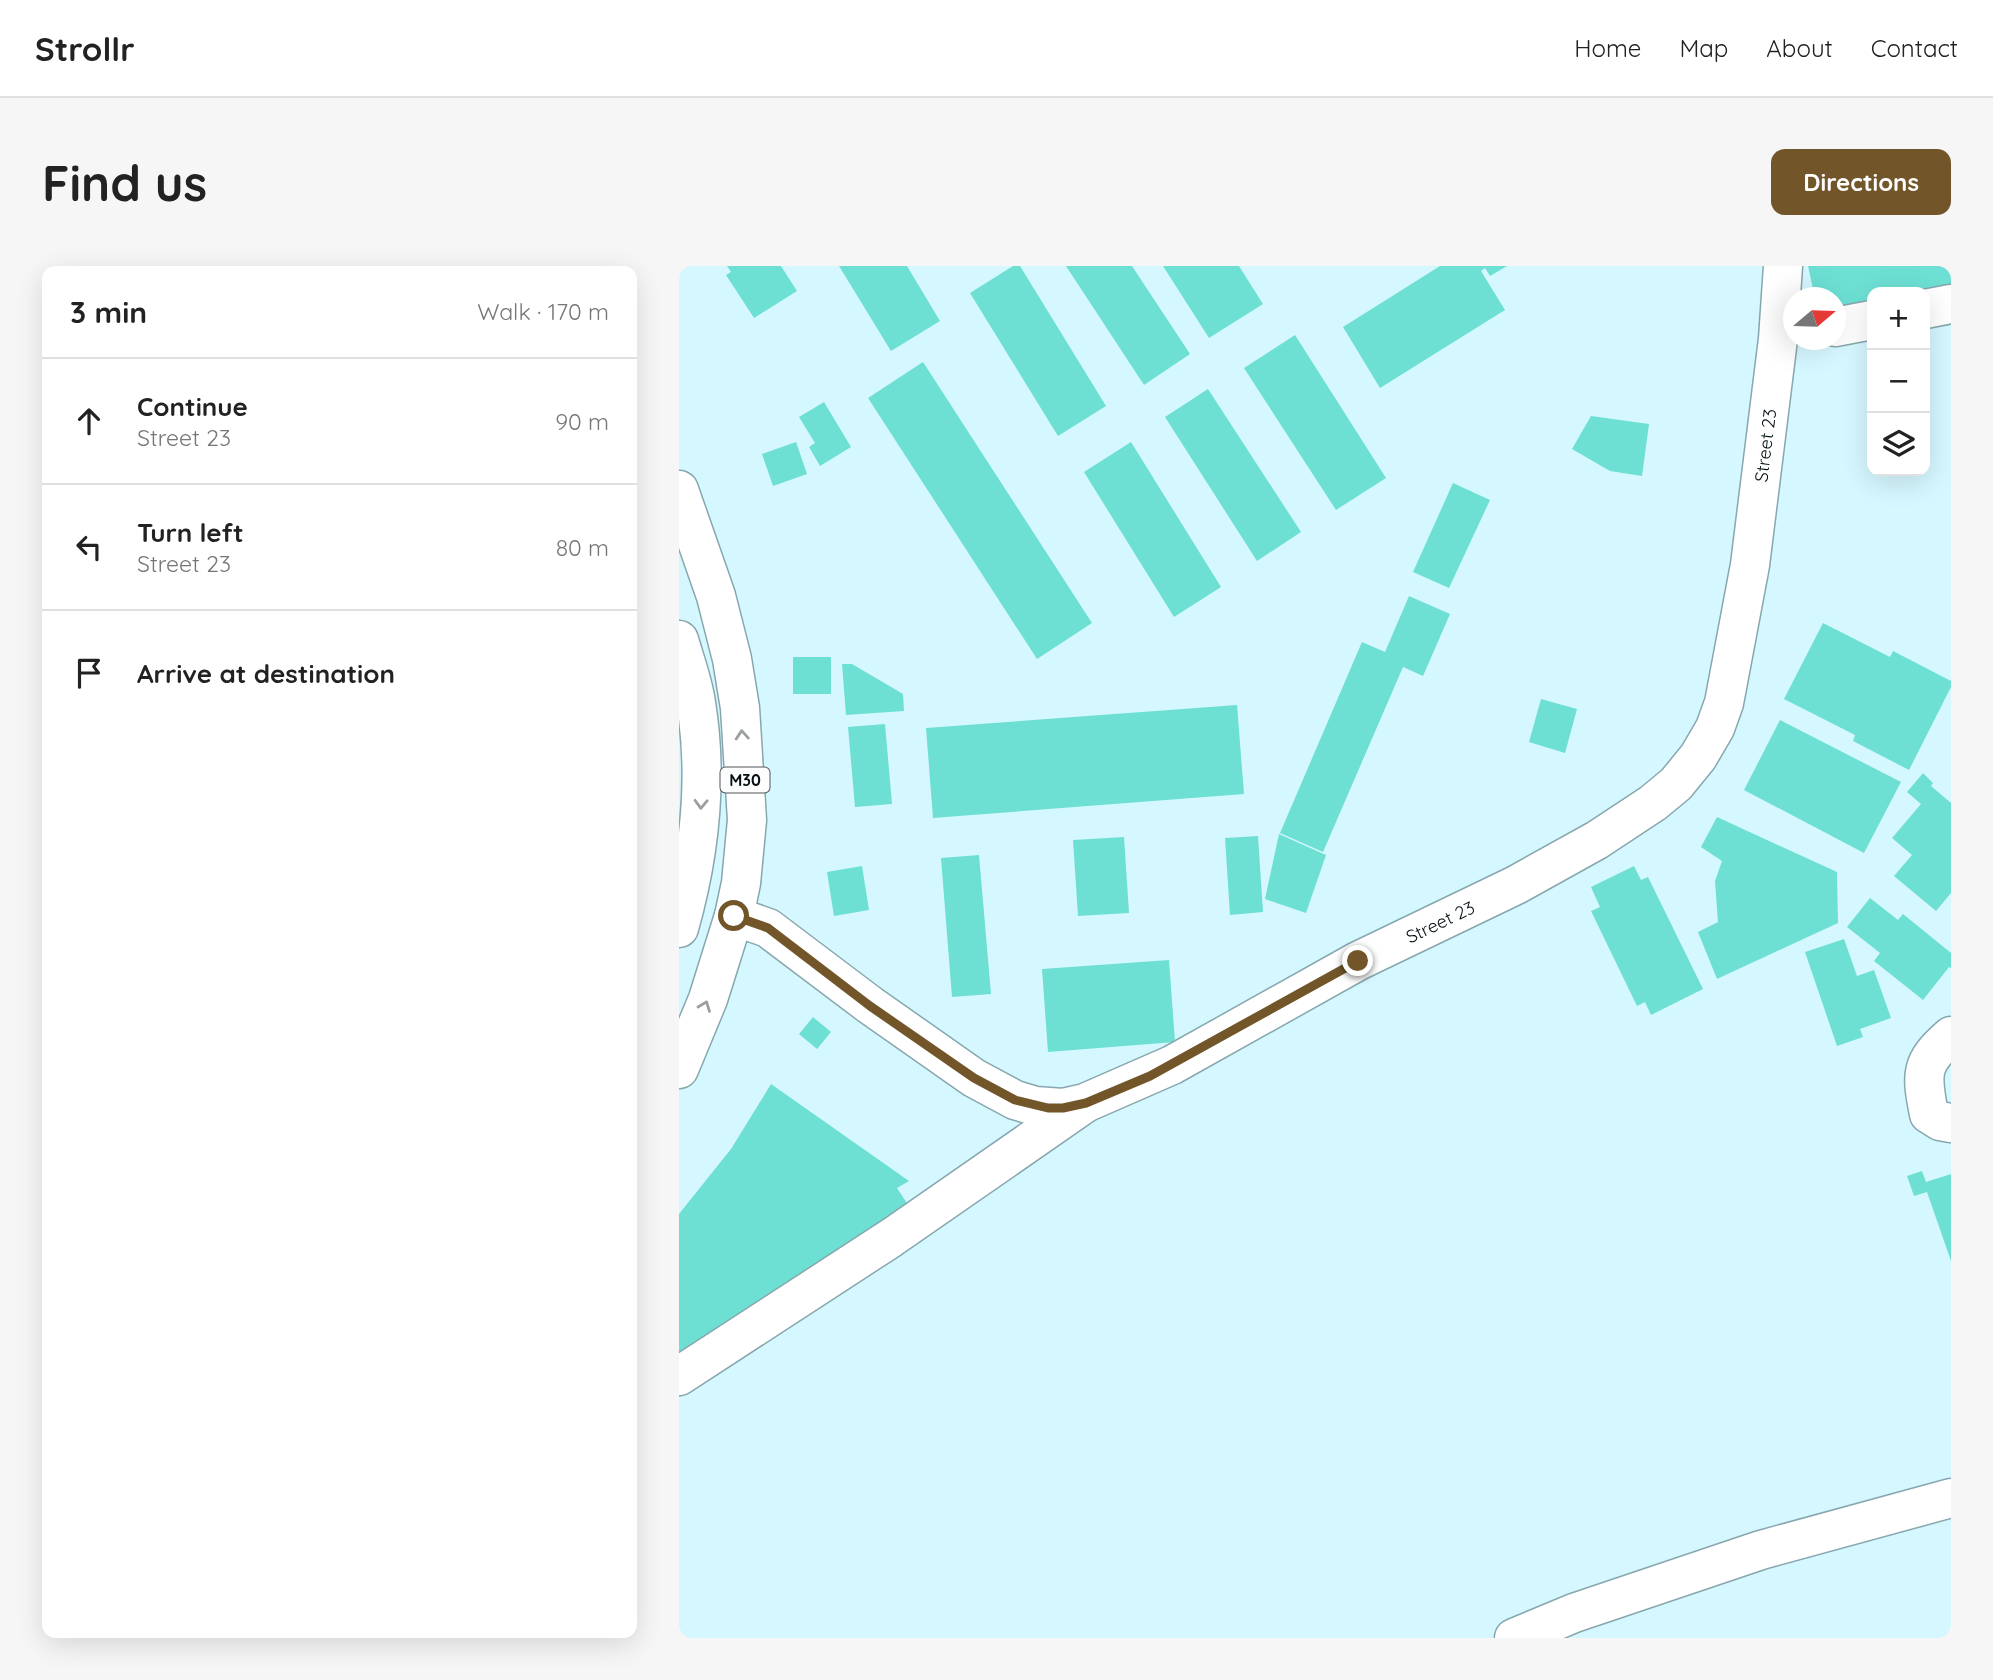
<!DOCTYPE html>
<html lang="en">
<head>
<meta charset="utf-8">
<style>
  body { margin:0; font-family:Quicksand,sans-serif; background:#f6f6f6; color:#222 }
  .controls { position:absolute; right:21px; top:21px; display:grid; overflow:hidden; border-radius:14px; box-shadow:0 7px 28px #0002 }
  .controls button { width:63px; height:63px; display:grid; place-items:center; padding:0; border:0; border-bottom:2px solid #e0e0e0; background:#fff; color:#222; font:35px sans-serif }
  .compass { position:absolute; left:1104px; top:21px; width:63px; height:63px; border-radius:50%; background:#fff; box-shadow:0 7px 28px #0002; rotate:71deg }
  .stop { position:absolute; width:21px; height:21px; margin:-16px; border:5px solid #725629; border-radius:50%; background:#fff }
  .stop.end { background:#725629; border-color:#fff; box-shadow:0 2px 7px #0008 }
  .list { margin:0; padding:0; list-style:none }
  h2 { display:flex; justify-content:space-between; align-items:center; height:91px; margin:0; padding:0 28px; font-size:30px }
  h2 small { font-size:23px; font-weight:400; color:#767676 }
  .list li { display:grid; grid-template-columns:46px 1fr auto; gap:21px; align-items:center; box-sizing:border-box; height:126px; padding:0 28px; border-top:2px solid #e0e0e0 }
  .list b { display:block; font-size:26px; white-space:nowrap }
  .list p { margin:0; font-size:23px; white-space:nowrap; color:#767676 }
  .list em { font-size:23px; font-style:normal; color:#767676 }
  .icon { flex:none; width:38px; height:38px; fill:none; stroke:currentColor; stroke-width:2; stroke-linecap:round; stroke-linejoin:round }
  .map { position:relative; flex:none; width:1272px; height:1372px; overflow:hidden; border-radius:14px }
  header { display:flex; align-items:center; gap:42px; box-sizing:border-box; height:98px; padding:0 35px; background:#fff; border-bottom:2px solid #e0e0e0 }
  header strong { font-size:33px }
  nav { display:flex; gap:38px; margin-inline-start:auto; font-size:24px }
  .intro { display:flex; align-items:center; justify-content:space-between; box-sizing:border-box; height:168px; padding:0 42px }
  h1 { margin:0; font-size:49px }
  .button { padding:18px 32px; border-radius:14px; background:#725629; color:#fff; font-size:24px; font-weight:700 }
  main { display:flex; gap:42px; padding:0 42px }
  aside { flex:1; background:#fff; border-radius:14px; box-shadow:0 7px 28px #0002 }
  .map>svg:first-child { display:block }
</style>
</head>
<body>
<header>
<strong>Strollr</strong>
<nav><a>Home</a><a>Map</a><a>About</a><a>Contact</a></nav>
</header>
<div class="intro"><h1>Find us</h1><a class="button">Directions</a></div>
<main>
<aside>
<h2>3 min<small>Walk · 170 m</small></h2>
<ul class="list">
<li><svg class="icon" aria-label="ahead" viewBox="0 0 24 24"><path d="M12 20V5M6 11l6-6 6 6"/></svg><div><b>Continue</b><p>Street 23</p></div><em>90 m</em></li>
<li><svg class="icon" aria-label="left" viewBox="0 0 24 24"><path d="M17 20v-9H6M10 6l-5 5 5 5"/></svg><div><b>Turn left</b><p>Street 23</p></div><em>80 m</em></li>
<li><svg class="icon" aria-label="arrive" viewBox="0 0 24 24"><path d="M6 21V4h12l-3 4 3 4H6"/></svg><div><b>Arrive at destination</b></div></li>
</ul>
</aside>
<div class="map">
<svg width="1272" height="1372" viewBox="0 0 1272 1372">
  <rect width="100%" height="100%" fill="#d5f7ff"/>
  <g fill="#6de0d3">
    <polygon points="48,0 102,0 118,25 75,52 47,9 52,6"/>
    <polygon points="160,0 228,0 261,55 212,85"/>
    <polygon points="334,0 341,0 427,140 379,170 291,27"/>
    <polygon points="387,0 453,0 511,88 465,119"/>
    <polygon points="484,0 560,0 584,38 530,72"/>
    <polygon points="761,0 828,0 811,10 806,2 802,5 826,44 701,122 664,61"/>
    <polygon points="1129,0 1272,0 1272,18 1235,26 1193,26 1193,36 1156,44 1156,32 1136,32"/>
    <polygon points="616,69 707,212 657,244 565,102"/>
    <polygon points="244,96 413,357 358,393 189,132"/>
    <polygon points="529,123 622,266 578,295 486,151"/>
    <polygon points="145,136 172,181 141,200 130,181 136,177 120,151"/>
    <polygon points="912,150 970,158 963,210 931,205 893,183"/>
    <polygon points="117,176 128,208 94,220 83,188"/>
    <polygon points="452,176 542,321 495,351 405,206"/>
    <polygon points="774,217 811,234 770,322 734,306"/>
    <polygon points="730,330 771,348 744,410 724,401 644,586 601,567 683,376 706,386"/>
    <polygon points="1144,357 1211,391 1214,385 1272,415 1272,421 1230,504 1174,475 1176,469 1105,433"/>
    <rect x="114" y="391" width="38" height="37"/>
    <polygon points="163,398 173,398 224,428 225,445 167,449"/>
    <polygon points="862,433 898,443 886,487 850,476"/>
    <polygon points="558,439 565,528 254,552 247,462"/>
    <polygon points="1101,454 1222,516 1185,587 1065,524"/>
    <polygon points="206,458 213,538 176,541 169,461"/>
    <polygon points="1244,507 1254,517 1252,520 1272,537 1272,627 1257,645 1215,610 1233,589 1213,572 1242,538 1228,526"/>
    <polygon points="1038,551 1158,606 1159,657 1038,713 1019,666 1039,656 1036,615 1043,595 1022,581"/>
    <polygon points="600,568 647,589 627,647 586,633"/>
    <polygon points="579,570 584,646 551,649 546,572"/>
    <polygon points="445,571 450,647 399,650 394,574"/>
    <polygon points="300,589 312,728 273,731 262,592"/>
    <polygon points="183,600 190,644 155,650 148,606"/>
    <polygon points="955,600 962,614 969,611 1024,723 972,749 966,736 958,740 912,645 921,641 912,621"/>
    <polygon points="1191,632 1219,654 1224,648 1272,687 1272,702 1270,701 1244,734 1195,695 1201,687 1168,661"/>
    <polygon points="1165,673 1178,710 1195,704 1212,752 1181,763 1184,771 1158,780 1126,686"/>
    <polygon points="490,694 496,776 369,786 363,703"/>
    <polygon points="134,751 152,766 138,783 120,768"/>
    <polygon points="92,818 230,915 218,922 233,945 0,1092 0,948 52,883"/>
    <polygon points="1243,905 1247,916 1272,908 1272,995 1248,926 1235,930 1228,910"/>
  </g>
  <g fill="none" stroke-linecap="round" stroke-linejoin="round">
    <g stroke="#87a7ae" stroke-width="41">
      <g id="minor">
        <polyline points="1246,43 1272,38"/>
        <polyline points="1156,61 1193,54"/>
        <path id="s1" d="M55,650L89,662L191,739L295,812L336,834L356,840L384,842L406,837L493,799L679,695L837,619L918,574L974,537L997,518L1019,491L1036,462L1045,437L1071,299L1099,73L1104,0"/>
        <path d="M1272,770C1241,797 1242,808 1250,848L1261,855L1272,857"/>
        <polyline points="0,1110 212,972 405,838"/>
        <polyline points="835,1372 895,1347 1082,1284 1272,1232"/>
      </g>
    </g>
    <g stroke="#87a7ae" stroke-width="41">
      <g id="highway">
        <polyline points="0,224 37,330 53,393 61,442 68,554 62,617 55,650 29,733 0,803"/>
        <path d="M0,374C6,395 14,416 17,437C29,512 21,588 0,662"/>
      </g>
    </g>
    <use href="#minor" stroke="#fff" stroke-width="38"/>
    <use href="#highway" stroke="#fff" stroke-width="38"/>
  </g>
  <defs><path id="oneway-chevron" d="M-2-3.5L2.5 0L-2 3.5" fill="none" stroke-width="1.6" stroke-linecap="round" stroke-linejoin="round" transform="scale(1.75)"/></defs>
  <g stroke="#9b9fa0">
    <use href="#oneway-chevron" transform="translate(63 469) rotate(-94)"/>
    <use href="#oneway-chevron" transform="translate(22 538) rotate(92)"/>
    <use href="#oneway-chevron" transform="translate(26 740) rotate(-69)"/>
  </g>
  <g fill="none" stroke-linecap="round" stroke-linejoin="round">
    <polyline stroke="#725629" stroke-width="9" points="55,650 89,662 191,740 295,812 336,834 369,842 384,842 407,837 471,810 679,695"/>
  </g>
  <g text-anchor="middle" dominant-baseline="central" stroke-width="5" stroke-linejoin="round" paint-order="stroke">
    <rect fill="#fdfdfd" stroke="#4f5658" stroke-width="2" x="41.5" y="501.5" width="49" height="25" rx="5"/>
    <g font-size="16" font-weight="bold" fill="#040f12">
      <text x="66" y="514">M30</text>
    </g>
    <g font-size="18" fill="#040f12" stroke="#fdfdfd">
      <text stroke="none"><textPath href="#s1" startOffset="1438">Street 23</textPath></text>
      <text stroke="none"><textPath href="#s1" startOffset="808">Street 23</textPath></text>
    </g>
  </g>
</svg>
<div class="controls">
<button>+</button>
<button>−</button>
<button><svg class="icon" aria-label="layers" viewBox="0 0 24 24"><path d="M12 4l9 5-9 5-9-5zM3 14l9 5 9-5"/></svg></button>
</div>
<svg class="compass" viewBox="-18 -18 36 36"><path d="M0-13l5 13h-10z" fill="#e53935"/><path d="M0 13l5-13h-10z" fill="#767676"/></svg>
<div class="stop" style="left:55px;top:650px"></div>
<div class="stop end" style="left:679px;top:695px"></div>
</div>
</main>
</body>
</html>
